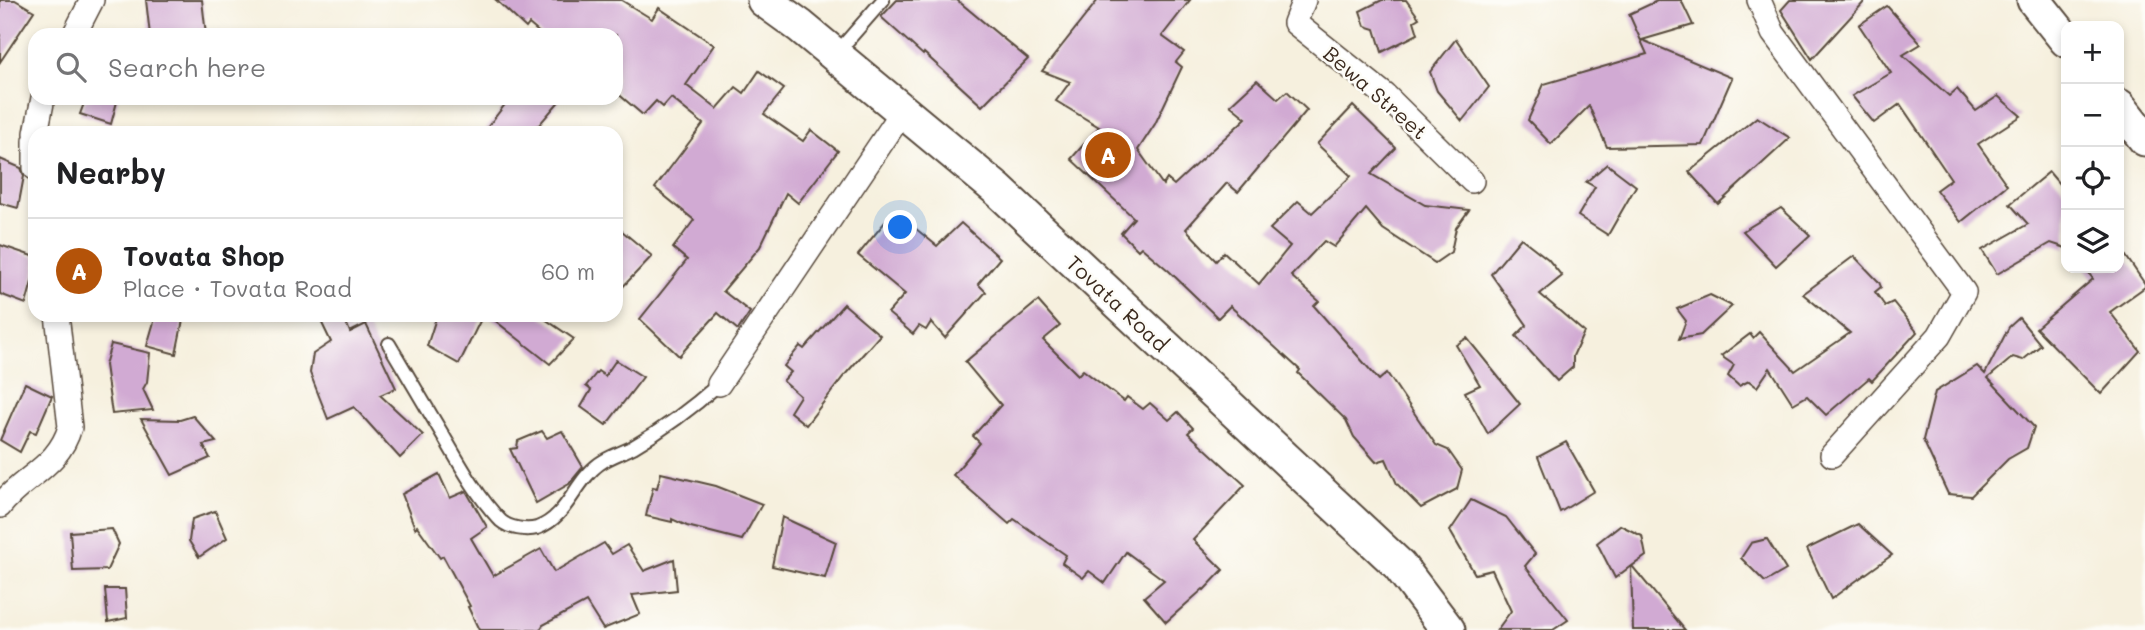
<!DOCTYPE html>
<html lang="en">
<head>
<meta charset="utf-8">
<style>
  body { margin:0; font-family:Mali,sans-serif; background:#f6f6f6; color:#202124 }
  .controls { position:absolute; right:21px; top:21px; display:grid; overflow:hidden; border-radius:14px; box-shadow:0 4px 10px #0003 }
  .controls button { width:63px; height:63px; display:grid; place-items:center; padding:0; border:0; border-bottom:2px solid #e0e0e0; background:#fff; color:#202124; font:35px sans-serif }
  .you { position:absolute; left:901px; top:228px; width:24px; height:24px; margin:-18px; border:5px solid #fff; border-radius:50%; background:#1a73e8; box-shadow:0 0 0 10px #1a73e833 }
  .badge { display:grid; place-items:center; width:46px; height:46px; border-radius:50%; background:#b45309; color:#fff; font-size:23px; font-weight:700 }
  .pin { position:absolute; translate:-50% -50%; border:4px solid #fff; box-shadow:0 2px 7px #0006 }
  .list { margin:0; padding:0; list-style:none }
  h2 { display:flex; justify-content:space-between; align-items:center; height:91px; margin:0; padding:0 28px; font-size:30px }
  h2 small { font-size:23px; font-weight:400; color:#757577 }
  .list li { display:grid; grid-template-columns:46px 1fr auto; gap:21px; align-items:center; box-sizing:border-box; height:105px; padding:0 28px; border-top:2px solid #e0e0e0 }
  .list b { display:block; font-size:26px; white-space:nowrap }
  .list p { margin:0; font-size:23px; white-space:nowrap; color:#757577 }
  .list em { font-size:23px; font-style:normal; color:#757577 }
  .icon { flex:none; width:38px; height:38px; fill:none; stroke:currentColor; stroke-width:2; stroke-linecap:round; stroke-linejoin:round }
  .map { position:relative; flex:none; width:2145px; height:630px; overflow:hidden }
  .search { position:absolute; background:#fff; box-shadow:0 4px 10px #0003; left:28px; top:28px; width:595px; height:77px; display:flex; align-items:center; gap:18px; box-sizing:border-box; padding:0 24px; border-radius:21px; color:#757577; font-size:26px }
  .panel { position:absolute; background:#fff; box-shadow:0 4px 10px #0003; left:28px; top:126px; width:595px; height:196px; border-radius:21px }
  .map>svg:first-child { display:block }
</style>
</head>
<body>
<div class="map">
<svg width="2145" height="630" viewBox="0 0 2145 630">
  <rect width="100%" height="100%" fill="#fdfcf7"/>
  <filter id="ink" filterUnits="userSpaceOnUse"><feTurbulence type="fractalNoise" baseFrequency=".0143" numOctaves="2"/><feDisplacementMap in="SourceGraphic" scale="14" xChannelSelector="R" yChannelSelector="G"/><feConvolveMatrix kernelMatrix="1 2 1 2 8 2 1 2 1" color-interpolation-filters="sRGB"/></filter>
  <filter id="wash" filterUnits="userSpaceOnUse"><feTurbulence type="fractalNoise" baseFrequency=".00686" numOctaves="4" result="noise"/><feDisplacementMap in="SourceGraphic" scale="28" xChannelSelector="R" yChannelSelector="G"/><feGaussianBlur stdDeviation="1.57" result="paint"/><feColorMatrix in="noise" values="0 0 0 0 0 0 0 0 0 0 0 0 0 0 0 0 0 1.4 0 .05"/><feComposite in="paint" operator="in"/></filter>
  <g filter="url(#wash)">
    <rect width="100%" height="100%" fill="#f6f0de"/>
    <g id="blocks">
      <g fill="#d1aad3">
        <polygon points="0,0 15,0 34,11 0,62"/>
        <polygon points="146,0 202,0 206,35 150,35"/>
        <polygon points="496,0 621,0 652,19 659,8 714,45 686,85 717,109 736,87 744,93 759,71 784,89 764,114 803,141 811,130 838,151 798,203 786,193 760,247 723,291 750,312 738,330 718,313 679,356 640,319 687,260 673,248 694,220 655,188 703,124 671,98 663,107 656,101 643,115 616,92 616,35 542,35 529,24 526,28"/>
        <polygon points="897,0 957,0 1028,59 982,106 924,53 923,55 881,17"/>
        <polygon points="1098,0 1190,0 1162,36 1184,52 1176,62 1182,67 1155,124 1138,150 1163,185 1167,179 1174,185 1246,118 1230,105 1257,80 1278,99 1287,91 1307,110 1238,192 1227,183 1186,229 1216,261 1224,252 1259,284 1290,246 1270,229 1298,201 1312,213 1351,176 1317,144 1353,106 1396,148 1371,174 1425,205 1469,210 1456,228 1451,252 1435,263 1383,229 1366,209 1334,247 1324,241 1291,276 1319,301 1314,306 1379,380 1387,373 1436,445 1448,450 1462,470 1457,489 1421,508 1397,484 1386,459 1376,462 1354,437 1346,420 1298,373 1300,370 1230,306 1218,318 1169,271 1141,247 1138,250 1121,233 1134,218 1071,159 1099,127 1056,101 1070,82 1042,71"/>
        <polygon points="1382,0 1406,0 1419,18 1414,21 1418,34 1382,52 1375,29 1365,26 1360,11"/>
        <polygon points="1659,0 1681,0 1693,25 1642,40 1732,78 1703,145 1607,147 1589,106 1551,144 1528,120 1544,84 1647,54 1629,14"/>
        <polygon points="1790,0 1866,0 1812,59 1781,10"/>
        <polygon points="1887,6 1921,44 1903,55 1949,96 1957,89 1976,111 1998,96 2021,116 1978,144 2007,185 1961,222 1936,190 1951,179 1900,104 1874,123 1852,96 1891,73 1859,25"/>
        <polygon points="1456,39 1489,87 1462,121 1437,91 1430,72"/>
        <polygon points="86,98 118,98 111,124 80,114"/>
        <polygon points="510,98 562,98 539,125 512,133 483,133"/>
        <polygon points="1757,117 1790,138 1718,204 1689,172"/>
        <polygon points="0,159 21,168 24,176 18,208 0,203"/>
        <polygon points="1607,164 1636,186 1608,235 1578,216 1595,187 1586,182"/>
        <polygon points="2049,172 2066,192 2066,248 2051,243 1997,274 1982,250 2028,224 2010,204"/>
        <polygon points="1781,208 1810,235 1776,266 1743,231"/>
        <polygon points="894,211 937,246 961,223 1000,258 978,284 986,292 945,338 931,322 926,330 919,326 913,334 888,313 905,294 858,255"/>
        <polygon points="616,226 652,256 616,294"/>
        <polygon points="1521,238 1548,259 1562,276 1540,294 1584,332 1573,356 1573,367 1557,381 1516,336 1527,325 1491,274"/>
        <polygon points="0,245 35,257 35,271 26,304 0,294"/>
        <polygon points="2119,246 2145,284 2145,287 2110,312 2140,351 2101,394 2036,328 2093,279 2085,268 2119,268"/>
        <polygon points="1854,256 1879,282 1881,287 1875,292 1885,306 1893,302 1917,332 1872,381 1869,378 1826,415 1807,396 1793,404 1770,368 1757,387 1749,381 1739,386 1728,376 1734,365 1721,356 1750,334 1753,338 1759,332 1795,371 1850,333 1803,294"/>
        <polygon points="1710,295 1732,306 1701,335 1679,339 1686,321 1677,309"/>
        <polygon points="1038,301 1060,326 1043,340 1078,375 1083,370 1124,401 1127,397 1143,409 1150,403 1169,420 1178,412 1193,428 1188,433 1245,485 1193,540 1223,570 1204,590 1203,589 1166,622 1144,597 1164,580 1126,552 1105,583 1089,571 1083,578 1062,563 1066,555 1014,519 1009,524 953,475 980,443 973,436 1001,405 965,362"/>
        <polygon points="844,304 880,335 843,377 806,425 790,412 800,396 783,381 791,372 784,366 800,346 804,349"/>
        <polygon points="156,315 184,315 176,354 147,346"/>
        <polygon points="318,315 343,315 350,332 366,324 396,388 380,395 423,435 400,458 354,407 328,419 310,373 313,354 331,342"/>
        <polygon points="437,315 483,315 459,364 427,346"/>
        <polygon points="488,315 539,315 574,339 550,364"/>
        <polygon points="2019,318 2041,345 2023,360 2013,357 1988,378 2034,427 2027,448 2008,459 1971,496 1948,494 1923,440 1935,392 1977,366 1985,374 2009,327"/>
        <polygon points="1467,338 1520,404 1488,434 1465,392 1480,385 1456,345"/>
        <polygon points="111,344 150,353 147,382 143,389 153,410 112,414 105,365"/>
        <polygon points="616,360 643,377 606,425 581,407 591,390 586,386 598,371 605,376"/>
        <polygon points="25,383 52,396 36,433 30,431 20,452 0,440"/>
        <polygon points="193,416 216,442 203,445 210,458 172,475 141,419 180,420"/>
        <polygon points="542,431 547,438 562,431 583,467 569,484 536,503 510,449 517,448 518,441"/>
        <polygon points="1566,442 1594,491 1560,512 1538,457"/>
        <polygon points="661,473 716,486 762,504 742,540 687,526 672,519 672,522 646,516 653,487 657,488"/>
        <polygon points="439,474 450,498 466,491 487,527 471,538 493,576 541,549 554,572 604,543 612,554 627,545 644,571 674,559 677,590 632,595 640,614 603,629 586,602 543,625 540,630 479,630 468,607 470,606 443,556 440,558 417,526 415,528 402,494"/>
        <polygon points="1471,500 1506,517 1535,554 1525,566 1568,620 1553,630 1497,630 1511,611 1492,570 1475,574 1450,531"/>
        <polygon points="215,511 227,538 199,557 189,541 192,519"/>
        <polygon points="782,517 836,542 825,578 772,566"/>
        <polygon points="1858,524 1892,555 1831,599 1807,549"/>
        <polygon points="1620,525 1642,536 1646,556 1632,566 1685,630 1633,630 1631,566 1615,578 1597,543"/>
        <polygon points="112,529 119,544 107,570 73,571 70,532"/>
        <polygon points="1767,539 1786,570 1765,582 1741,558 1751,543"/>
        <polygon points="105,589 125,589 127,618 108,622"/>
      </g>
    </g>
  </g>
  <g filter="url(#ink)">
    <use href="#blocks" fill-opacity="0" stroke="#57483b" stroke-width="2"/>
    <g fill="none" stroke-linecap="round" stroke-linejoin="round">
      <g stroke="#57483b" stroke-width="16">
        <g id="lane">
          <polyline points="835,55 883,0"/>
          <path d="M389,344C407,375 426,406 444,437C459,463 479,499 501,521C509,528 526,531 537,528C567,518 575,481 599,464C610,456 622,453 633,447C664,429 692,408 719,384"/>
        </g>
      </g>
      <g stroke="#57483b" stroke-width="26">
        <g id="street">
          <polyline points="1304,0 1295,23 1385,95 1472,181"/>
          <polyline points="1759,0 1773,33 1964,292 1939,336 1832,455"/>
          <polyline points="74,35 92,0"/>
          <polyline points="36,133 43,98"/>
          <polyline points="35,141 35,168"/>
          <polyline points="719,384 903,111"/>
          <path d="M0,506C23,476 59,467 70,427L57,315"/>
        </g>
      </g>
      <g stroke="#57483b" stroke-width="37">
        <g id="secondary">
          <polyline points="764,0 800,26 998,190 1399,565 1448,630"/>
          <polyline points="2034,0 2066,40"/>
          <polyline points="2119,106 2145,139"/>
        </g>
      </g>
      <use href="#lane" stroke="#fff" stroke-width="12"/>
      <use href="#street" stroke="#fff" stroke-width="23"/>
      <use href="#secondary" stroke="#fff" stroke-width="33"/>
    </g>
  </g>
  <g text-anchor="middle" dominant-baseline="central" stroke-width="5" stroke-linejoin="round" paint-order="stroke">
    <g font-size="21" fill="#3b2a1e" stroke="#fdfcf7">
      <text transform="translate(1376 92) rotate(41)">Bewa Street</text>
      <text transform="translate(1118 303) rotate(43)">Tovata Road</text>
    </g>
  </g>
</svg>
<div class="controls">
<button>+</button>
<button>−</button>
<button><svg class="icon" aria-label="locate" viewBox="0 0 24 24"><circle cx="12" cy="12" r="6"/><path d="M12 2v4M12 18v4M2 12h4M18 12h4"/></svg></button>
<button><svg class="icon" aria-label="layers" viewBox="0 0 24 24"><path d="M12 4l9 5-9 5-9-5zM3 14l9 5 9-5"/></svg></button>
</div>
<div class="you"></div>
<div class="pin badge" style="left:1108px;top:155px">A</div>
<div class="search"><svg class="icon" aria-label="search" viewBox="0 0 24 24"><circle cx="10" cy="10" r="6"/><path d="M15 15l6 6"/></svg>Search here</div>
<section class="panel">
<h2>Nearby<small></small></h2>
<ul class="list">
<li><span class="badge">A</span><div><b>Tovata Shop</b><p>Place · Tovata Road</p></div><em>60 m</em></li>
</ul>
</section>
</div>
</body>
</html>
